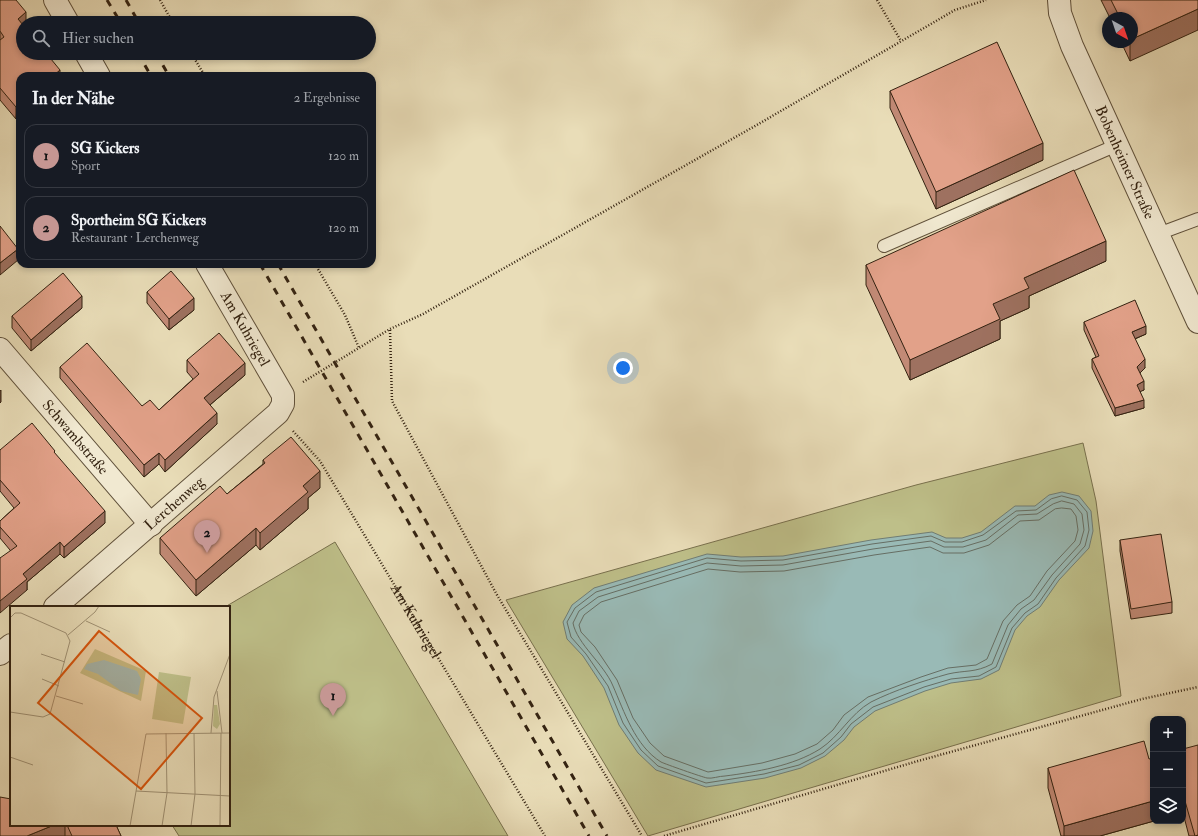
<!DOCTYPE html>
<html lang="de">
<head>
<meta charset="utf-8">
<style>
  body { margin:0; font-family:"IM FELL Double Pica",serif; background:#242831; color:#f1f3f6 }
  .controls { position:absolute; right:12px; bottom:12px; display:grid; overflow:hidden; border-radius:8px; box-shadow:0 2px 6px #0003 }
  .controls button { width:36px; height:36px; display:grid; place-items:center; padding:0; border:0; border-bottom:1px solid #363941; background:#171b24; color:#f1f3f6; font:20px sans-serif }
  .compass { position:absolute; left:1102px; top:12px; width:36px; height:36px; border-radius:50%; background:#171b24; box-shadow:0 2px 6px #0003; rotate:140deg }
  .you { position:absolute; left:623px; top:368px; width:14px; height:14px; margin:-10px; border:3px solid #fff; border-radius:50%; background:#1a73e8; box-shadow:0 0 0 6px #1a73e833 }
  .badge { display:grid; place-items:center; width:26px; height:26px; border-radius:50%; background:#c59692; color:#111; font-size:13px; font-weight:700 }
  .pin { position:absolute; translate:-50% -33px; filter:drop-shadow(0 1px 2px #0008) }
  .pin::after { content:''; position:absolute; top:21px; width:14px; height:12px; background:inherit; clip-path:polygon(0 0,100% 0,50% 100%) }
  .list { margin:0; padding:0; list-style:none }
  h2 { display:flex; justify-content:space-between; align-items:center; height:52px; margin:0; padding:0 16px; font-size:17px }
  h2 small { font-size:13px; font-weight:400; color:#9ea1a6 }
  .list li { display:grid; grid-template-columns:26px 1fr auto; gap:12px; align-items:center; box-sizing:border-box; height:64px; margin:0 8px 8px; padding:0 8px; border:1px solid #363941; border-radius:12px }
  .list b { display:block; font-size:15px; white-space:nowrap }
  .list p { margin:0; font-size:13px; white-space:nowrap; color:#9ea1a6 }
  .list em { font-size:13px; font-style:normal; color:#9ea1a6 }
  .icon { flex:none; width:22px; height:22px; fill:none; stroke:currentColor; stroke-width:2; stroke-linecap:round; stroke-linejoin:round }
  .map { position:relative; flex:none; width:1198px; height:836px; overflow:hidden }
  .search { position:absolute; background:#171b24; box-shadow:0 2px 6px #0003; left:16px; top:16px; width:360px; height:44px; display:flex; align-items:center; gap:10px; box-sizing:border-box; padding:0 14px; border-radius:22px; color:#9ea1a6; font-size:15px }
  .panel { position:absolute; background:#171b24; box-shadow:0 2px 6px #0003; left:16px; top:72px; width:360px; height:196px; border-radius:12px }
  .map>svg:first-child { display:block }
</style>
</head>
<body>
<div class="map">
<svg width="1198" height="836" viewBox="0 0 1198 836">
  <rect width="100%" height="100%" fill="#e9ddb8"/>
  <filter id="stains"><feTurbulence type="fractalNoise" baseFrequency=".005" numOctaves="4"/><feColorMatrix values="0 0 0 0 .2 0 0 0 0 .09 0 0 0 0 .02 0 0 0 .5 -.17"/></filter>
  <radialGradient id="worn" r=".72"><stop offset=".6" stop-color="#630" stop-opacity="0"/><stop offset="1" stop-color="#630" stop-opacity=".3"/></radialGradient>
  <g fill="#bebf89" stroke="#78704d">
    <polygon points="1083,443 1096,501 1121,696 648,836 506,600 916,485"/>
    <polygon points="335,542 508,836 179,836 172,825 229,825 229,607 225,607"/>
  </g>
  <polygon fill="#99bab6" stroke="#707d74" points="1062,492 1079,496 1091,511 1093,531 1089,548 1059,580 1040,607 1027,616 1015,630 999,670 981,679 951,683 925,691 875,711 854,727 844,740 825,756 801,768 765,778 706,787 656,770 638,753 619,725 604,688 583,656 567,639 563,622 572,605 594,588 707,554 741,557 783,556 871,540 932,532 946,538 962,538 981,532 1015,506 1035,506 1049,495"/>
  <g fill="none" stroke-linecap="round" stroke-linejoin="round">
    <g stroke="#666e64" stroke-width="1">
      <polygon points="1062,496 1077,500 1087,512 1089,530 1085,546 1056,578 1038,604 1025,613 1012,628 996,667 979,676 951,679 924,687 873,707 851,724 841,737 823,753 799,765 764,774 706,783 658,766 641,750 623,723 608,686 586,654 571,637 567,622 575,608 596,592 707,558 741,561 783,560 872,544 931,536 945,542 962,542 983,535 1016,511 1036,510 1051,499"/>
      <path d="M1062,501L1074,504L1082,514L1084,530L1080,544L1052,575L1034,600L1021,609L1008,625L992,664C975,673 965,670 948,674C923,681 895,690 871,702C850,714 840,736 820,749C793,766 756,772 725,776C719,776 712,779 707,778C702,777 665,764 661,762C635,746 624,711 613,686C604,664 577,644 573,623L579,611L598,597L707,563L741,566L783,565L873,549L931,541L944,547H963L986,540L1018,515L1037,514L1053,504Z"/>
      <polygon points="1062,508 1071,509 1076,516 1078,530 1075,541 1047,571 1030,596 1017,605 1003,621 987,659 976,665 948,668 921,677 868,697 844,715 833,730 817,744 795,754 762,763 708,772 664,756 650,743 633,718 617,680 595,647 581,632 579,625 584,615 601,602 708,569 740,572 784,571 874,555 930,547 943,553 964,553 989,545 1020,521 1039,520 1055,509"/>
    </g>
    <g stroke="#60513b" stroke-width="14">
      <g id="service">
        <polyline points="1158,234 1198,219"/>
        <polyline points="884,246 1117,145"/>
      </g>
    </g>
    <g stroke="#60513b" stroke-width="24">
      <g id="minor">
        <polyline points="55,0 68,23"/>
        <path id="s2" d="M1059,0L1060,13L1072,46L1198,322"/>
        <polyline points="86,53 99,76"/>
        <path id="s3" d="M0,349L151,525"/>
        <path id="s4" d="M55,607L278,413L283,404V395L207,264"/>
        <polyline points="0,654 11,645"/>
      </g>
    </g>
    <g stroke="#321" stroke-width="2.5" stroke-dasharray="1 2" stroke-linecap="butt">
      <polyline points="160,0 173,23"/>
      <polyline points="877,0 901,41"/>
      <polyline points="191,53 205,76"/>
      <polyline points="315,264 345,315 359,348"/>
      <polyline points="390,330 392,401 497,595 642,836"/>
      <polyline points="303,382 390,329 423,314 755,126 955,10 986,0"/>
      <path id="s1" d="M293,431L320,461L545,836"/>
      <polyline points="664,836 918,761 1142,699 1198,687"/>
    </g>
    <use href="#service" stroke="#f1e9d1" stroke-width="12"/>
    <use href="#minor" stroke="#f1e9d1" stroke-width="22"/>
    <g stroke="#321" stroke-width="3" stroke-dasharray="7 7" stroke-linecap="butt">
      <polyline points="107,0 121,23"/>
      <polyline points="126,0 139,23"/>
      <polyline points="138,53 151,76"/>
      <polyline points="156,53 169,76"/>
      <polyline points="260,264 589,836"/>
      <polyline points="278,264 607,836"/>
    </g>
  </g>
  <g fill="#c28a76" stroke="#321">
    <polygon points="0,0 26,23 23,23 23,53 60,76 20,76 16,119 0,100"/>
    <polygon points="1101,0 1198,0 1130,61 1121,42 1132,42 1132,18 1110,18"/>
    <polygon points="890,91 1043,160 936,209 890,108"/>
    <polygon points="1106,261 1029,296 1029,308 1000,321 1000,339 910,380 866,285 866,265"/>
    <polygon points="147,292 194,310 169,330 147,303"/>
    <polygon points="82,308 31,351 12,328 12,316"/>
    <polygon points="1084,322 1146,334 1135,339 1145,368 1140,373 1144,390 1140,391 1144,408 1115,416 1092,368 1092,359 1096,357 1084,330"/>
    <polygon points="187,360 245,375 210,405 217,424 165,472 159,464 144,477 60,378 60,367 142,406 159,410 193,379 187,372"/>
    <polygon points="0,450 55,454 105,523 64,558 60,554 27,582 27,590 10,550 0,538 0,521 14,508 0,491"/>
    <polygon points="263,460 320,488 308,498 308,509 260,550 256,545 196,596 160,554 160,538 227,494 263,464"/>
    <polygon points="1120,540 1172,602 1172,613 1131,619 1120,551"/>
    <polygon points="1183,749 1198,836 1189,836 1183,813"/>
    <polygon points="1048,768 1153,821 1154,821 1100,836 1061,836 1048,788"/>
    <polygon points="11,825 116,825 121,836 0,836"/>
  </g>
  <g fill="#9e7160" stroke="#321">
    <polygon points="1198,9 1198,30 1130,61 1130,42 1132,42 1132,39"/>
    <polygon points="26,12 26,23 23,23 23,26 18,19"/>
    <polygon points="60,70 60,76 53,76"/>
    <polygon points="20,104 20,115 16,119 16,107"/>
    <polygon points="1043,143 1043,160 936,209 936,192"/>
    <polygon points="1106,241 1106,261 1029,296 1029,308 1000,321 1000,339 910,380 910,360 993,304 1024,278"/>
    <polygon points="18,249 18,260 0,275 0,263"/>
    <polygon points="82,296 82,308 31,351 31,340"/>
    <polygon points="194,298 194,310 169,330 169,319"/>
    <polygon points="1146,326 1146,334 1132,340 1132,332"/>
    <polygon points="1145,359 1145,368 1137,376 1137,367"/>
    <polygon points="245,363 245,375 204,410 204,398"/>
    <polygon points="1144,381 1144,390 1137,393 1137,385"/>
    <polygon points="1,390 1,402 0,403 0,391"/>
    <polygon points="1144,400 1144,408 1115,416 1115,408"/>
    <polygon points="217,413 217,424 165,472 165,460"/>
    <polygon points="159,453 159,464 144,477 144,465"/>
    <polygon points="320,471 320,488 308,498 308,509 260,550 260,533 303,486"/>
    <polygon points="105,511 105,523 64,558 64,547"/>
    <polygon points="256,528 256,545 196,596 196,580"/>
    <polygon points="60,542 60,554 27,582 27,590 0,613 0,601 23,574"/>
    <polygon points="1153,801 1153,821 1154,821 1100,836 1064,836 1064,826"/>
    <polygon points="54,825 65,825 65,836 27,836"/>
  </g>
  <g fill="#e2a189" stroke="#321">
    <polygon points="0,0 16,0 26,12 18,19 23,25 23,53 46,53 60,70 53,76 20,76 20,104 16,107 0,88 0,40 4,37 0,31"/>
    <polygon points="1111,0 1198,0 1198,9 1132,39 1132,18 1120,18"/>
    <polygon points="997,42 1043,143 936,192 890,91"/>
    <polygon points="1074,170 1106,241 1024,278 1029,288 993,304 1000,319 910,360 866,265"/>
    <polygon points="0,226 18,249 0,263"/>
    <polygon points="171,271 194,298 169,319 147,292"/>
    <polygon points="63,273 82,296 31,340 12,316"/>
    <polygon points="1135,300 1146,326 1132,332 1145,359 1137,367 1144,381 1137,385 1144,400 1115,408 1092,359 1099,356 1084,322"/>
    <polygon points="219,333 245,363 204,398 217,413 165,460 159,453 144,465 60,367 87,343 142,406 150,400 159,410 199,374 187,360"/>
    <polygon points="32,423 55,451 54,452 105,511 64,547 60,542 23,574 27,579 0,601 0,558 17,546 0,527 0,521 20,503 0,480 0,450"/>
    <polygon points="291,437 320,471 303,486 308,492 260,533 256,528 196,580 160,538 220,486 227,494 265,463 263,460"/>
    <polygon points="1161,534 1172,602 1131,609 1120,540"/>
    <polygon points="1144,741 1149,759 1153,758 1153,801 1064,826 1048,768"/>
    <polygon points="1198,745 1198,835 1195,836 1183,794 1183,749"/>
    <polygon points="0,797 11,799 11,825 54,825 27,836 0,836"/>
    <polygon points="67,825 116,825 121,836 72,836"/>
  </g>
  <g text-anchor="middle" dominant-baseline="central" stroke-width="3" stroke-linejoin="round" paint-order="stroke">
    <g font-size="15" fill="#321" stroke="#f1e9d1">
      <text stroke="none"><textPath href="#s2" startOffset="176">Bobenheimer Straße</textPath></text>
      <text transform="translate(245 329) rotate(60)">Am Kuhriegel</text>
      <text stroke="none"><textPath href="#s3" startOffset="116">Schwambstraße</textPath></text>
      <text stroke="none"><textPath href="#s4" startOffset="158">Lerchenweg</textPath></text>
      <text stroke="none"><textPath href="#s1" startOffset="227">Am Kuhriegel</textPath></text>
    </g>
  </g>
  <g transform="translate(10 606)">
    <rect width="220" height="220" fill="#e9ddb8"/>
    <path d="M85,43L136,65L131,95L70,67ZM149,66L181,71L173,118L142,113ZM204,99H207L210,118L207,123L203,120Z" fill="#bebf89"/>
    <path d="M94,54L127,65L131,73L128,89L111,85L88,68L74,63L77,58Z" fill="#99bab6"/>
    <path fill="none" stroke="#a09275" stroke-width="1" d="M0,12L5,7H11L56,27L60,35L40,108L33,111L0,106M76,15L100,26M58,29L85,6L89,0M31,48L55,56M32,73L49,80M207,85L212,127M46,90L73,98M201,127L204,91L220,48M0,151L23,159M126,185L220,190M120,220L136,128L220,127M152,220L157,187L156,127M181,220L185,188L184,127M210,220L211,127"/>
    <path fill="#d6540c" fill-opacity="0.15" stroke="#d6540c" stroke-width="2" d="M89,25L192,112L131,183L28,97Z"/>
    <rect width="220" height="220" fill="none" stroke="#321" stroke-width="2"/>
  </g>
  <rect width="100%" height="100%" filter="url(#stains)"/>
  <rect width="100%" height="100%" fill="url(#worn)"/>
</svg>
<div class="controls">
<button>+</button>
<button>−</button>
<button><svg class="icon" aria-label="layers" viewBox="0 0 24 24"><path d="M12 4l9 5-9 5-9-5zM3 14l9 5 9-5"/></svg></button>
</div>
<svg class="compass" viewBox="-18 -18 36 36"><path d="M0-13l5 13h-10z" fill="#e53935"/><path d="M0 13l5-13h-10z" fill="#9ea1a6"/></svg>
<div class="you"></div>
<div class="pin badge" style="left:333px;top:716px">1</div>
<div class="pin badge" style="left:207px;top:553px">2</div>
<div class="search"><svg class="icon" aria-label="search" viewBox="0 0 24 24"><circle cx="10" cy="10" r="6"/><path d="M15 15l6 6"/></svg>Hier suchen</div>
<section class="panel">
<h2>In der Nähe<small>2 Ergebnisse</small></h2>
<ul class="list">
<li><span class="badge">1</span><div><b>SG Kickers</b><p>Sport</p></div><em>120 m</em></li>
<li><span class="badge">2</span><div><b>Sportheim SG Kickers</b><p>Restaurant · Lerchenweg</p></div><em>120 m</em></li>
</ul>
</section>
</div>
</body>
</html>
